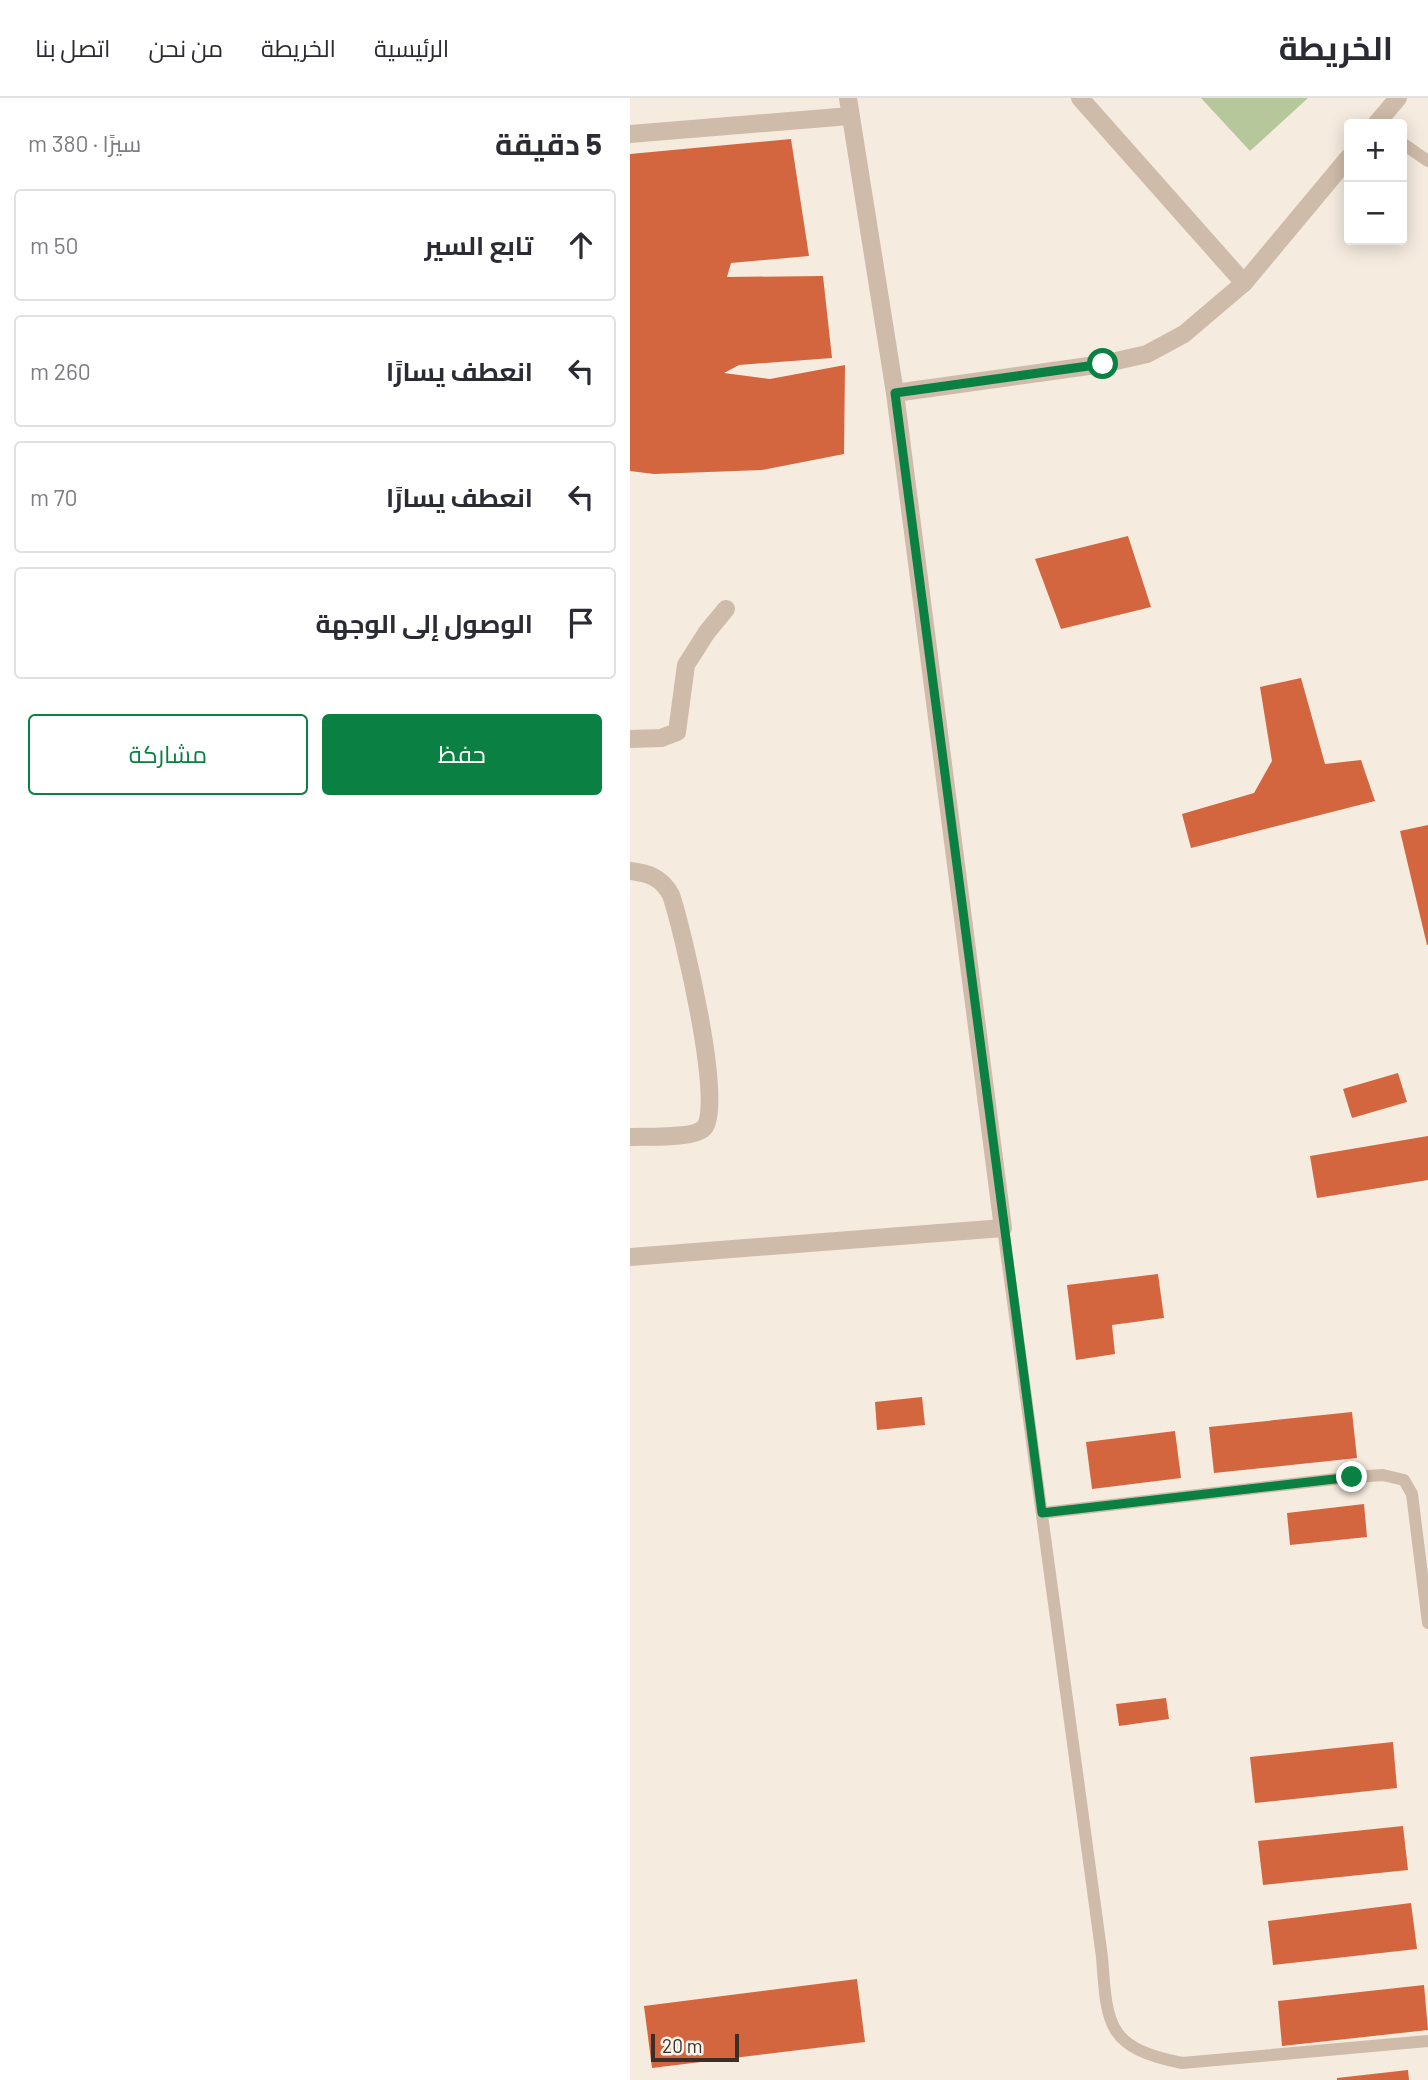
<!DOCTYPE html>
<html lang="ar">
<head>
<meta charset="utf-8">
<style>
  body { margin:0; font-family:Barlow,Cairo,sans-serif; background:#f7f7f7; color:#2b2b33; direction:rtl }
  .controls { position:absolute; right:21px; top:21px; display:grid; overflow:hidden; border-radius:7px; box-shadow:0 4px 18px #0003 }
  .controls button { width:63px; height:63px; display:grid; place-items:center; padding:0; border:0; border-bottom:2px solid #e1e1e2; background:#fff; color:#2b2b33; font:35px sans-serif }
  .scale { position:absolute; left:21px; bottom:18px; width:88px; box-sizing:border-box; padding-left:7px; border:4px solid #3c2f29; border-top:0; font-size:19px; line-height:24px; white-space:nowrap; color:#3c2f29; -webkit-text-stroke:5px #fcf5ec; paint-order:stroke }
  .stop { position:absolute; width:21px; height:21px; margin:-16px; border:5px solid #0b8043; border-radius:50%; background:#fff }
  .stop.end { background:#0b8043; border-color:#fff; box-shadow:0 2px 7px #0008 }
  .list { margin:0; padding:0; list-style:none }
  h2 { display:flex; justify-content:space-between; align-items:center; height:91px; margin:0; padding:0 28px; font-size:30px }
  h2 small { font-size:23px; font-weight:400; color:#7c7c81 }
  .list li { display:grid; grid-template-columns:46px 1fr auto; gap:21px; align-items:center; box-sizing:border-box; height:112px; margin:0 14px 14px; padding:0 14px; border:2px solid #e1e1e2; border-radius:7px }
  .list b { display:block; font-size:26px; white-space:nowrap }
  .list em { font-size:23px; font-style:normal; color:#7c7c81 }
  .actions { display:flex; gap:14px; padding:21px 28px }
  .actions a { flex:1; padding:16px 0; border:2px solid #0b8043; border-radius:7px; text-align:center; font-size:24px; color:#0b8043 }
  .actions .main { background:#0b8043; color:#fff }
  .icon { flex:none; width:38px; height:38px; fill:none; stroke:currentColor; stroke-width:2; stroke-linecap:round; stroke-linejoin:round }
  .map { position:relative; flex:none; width:798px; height:1982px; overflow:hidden; direction:ltr }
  header { display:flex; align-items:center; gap:42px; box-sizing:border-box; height:98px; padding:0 35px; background:#fff; border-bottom:2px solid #e1e1e2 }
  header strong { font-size:33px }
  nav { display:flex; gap:38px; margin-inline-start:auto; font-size:24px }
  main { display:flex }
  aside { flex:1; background:#fff }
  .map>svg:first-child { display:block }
</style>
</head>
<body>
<header>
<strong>الخريطة</strong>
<nav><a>الرئيسية</a><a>الخريطة</a><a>من نحن</a><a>اتصل بنا</a></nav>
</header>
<main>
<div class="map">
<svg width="798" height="1982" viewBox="0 0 798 1982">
  <rect width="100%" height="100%" fill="#f5ebdf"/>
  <polygon fill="#b7c79c" points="571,0 678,0 620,53"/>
  <g fill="#d3663f">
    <polygon points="161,41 179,158 101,165 97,179 193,178 202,260 109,267 94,275 140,281 215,267 214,356 132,372 24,376 0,373 0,56"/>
    <polygon points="498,438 521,509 431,531 405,461"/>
    <polygon points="671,580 695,666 731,662 745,703 561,750 552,716 624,695 642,663 630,589"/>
    <polygon points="798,727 798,847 797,847 770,733"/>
    <polygon points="768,975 777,1004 722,1020 713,991"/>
    <polygon points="798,1038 798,1082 687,1100 680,1058"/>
    <polygon points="528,1176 534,1220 482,1227 485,1256 446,1262 437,1187"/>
    <polygon points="292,1299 295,1327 247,1332 245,1304"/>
    <polygon points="722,1314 727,1360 584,1375 579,1329"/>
    <polygon points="545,1333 551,1380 462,1391 456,1344"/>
    <polygon points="734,1406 737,1439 660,1447 657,1415"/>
    <polygon points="536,1600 539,1621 489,1628 486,1606"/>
    <polygon points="763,1644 767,1690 625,1705 620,1659"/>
    <polygon points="773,1728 778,1772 633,1787 628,1743"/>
    <polygon points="781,1805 787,1851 643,1867 638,1823"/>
    <polygon points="227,1881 235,1944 22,1970 14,1908"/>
    <polygon points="794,1887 798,1932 652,1948 648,1903"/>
    <polygon points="778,1972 779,1982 707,1982 707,1980"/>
  </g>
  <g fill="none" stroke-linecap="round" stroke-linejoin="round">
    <g stroke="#cfbba9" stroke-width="12">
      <polyline points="772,45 798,63"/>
      <path d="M373,1130L472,1859C477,1928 477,1950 552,1965L798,1943"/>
      <polyline points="412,1415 722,1379 753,1377 774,1382 782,1396 798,1525"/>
    </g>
    <g stroke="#cfbba9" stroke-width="18">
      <polyline points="450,0 614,185"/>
      <polyline points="746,26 768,0"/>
      <polyline points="0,36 220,18"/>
      <polyline points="265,295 473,266 517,256 554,236 614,185 719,59"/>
      <polyline points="0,641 31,640 47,634 56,567 77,534 96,511"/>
      <path d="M0,773C19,775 32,780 41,797C52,829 95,1009 74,1030C64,1041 16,1038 0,1039"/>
      <polyline points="0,1159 373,1130 265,295 218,0"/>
    </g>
  </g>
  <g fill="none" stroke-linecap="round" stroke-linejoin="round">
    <polyline stroke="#0b8043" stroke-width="9" points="473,266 265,295 412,1415 722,1379"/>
  </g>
</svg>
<div class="controls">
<button>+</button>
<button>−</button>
</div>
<div class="scale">20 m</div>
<div class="stop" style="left:473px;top:266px"></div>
<div class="stop end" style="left:722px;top:1379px"></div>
</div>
<aside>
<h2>5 دقيقة<small>سيرًا · 380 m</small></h2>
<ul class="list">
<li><svg class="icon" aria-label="ahead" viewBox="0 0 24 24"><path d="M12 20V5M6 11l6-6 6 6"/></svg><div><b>تابع السير</b></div><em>50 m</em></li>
<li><svg class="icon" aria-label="left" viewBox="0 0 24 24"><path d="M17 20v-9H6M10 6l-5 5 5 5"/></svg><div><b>انعطف يسارًا</b></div><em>260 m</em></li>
<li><svg class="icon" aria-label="left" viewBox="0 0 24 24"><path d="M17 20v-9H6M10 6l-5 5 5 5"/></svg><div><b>انعطف يسارًا</b></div><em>70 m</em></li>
<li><svg class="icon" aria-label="arrive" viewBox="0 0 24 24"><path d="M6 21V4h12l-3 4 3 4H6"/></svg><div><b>الوصول إلى الوجهة</b></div></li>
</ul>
<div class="actions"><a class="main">حفظ</a><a>مشاركة</a></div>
</aside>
</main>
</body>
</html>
